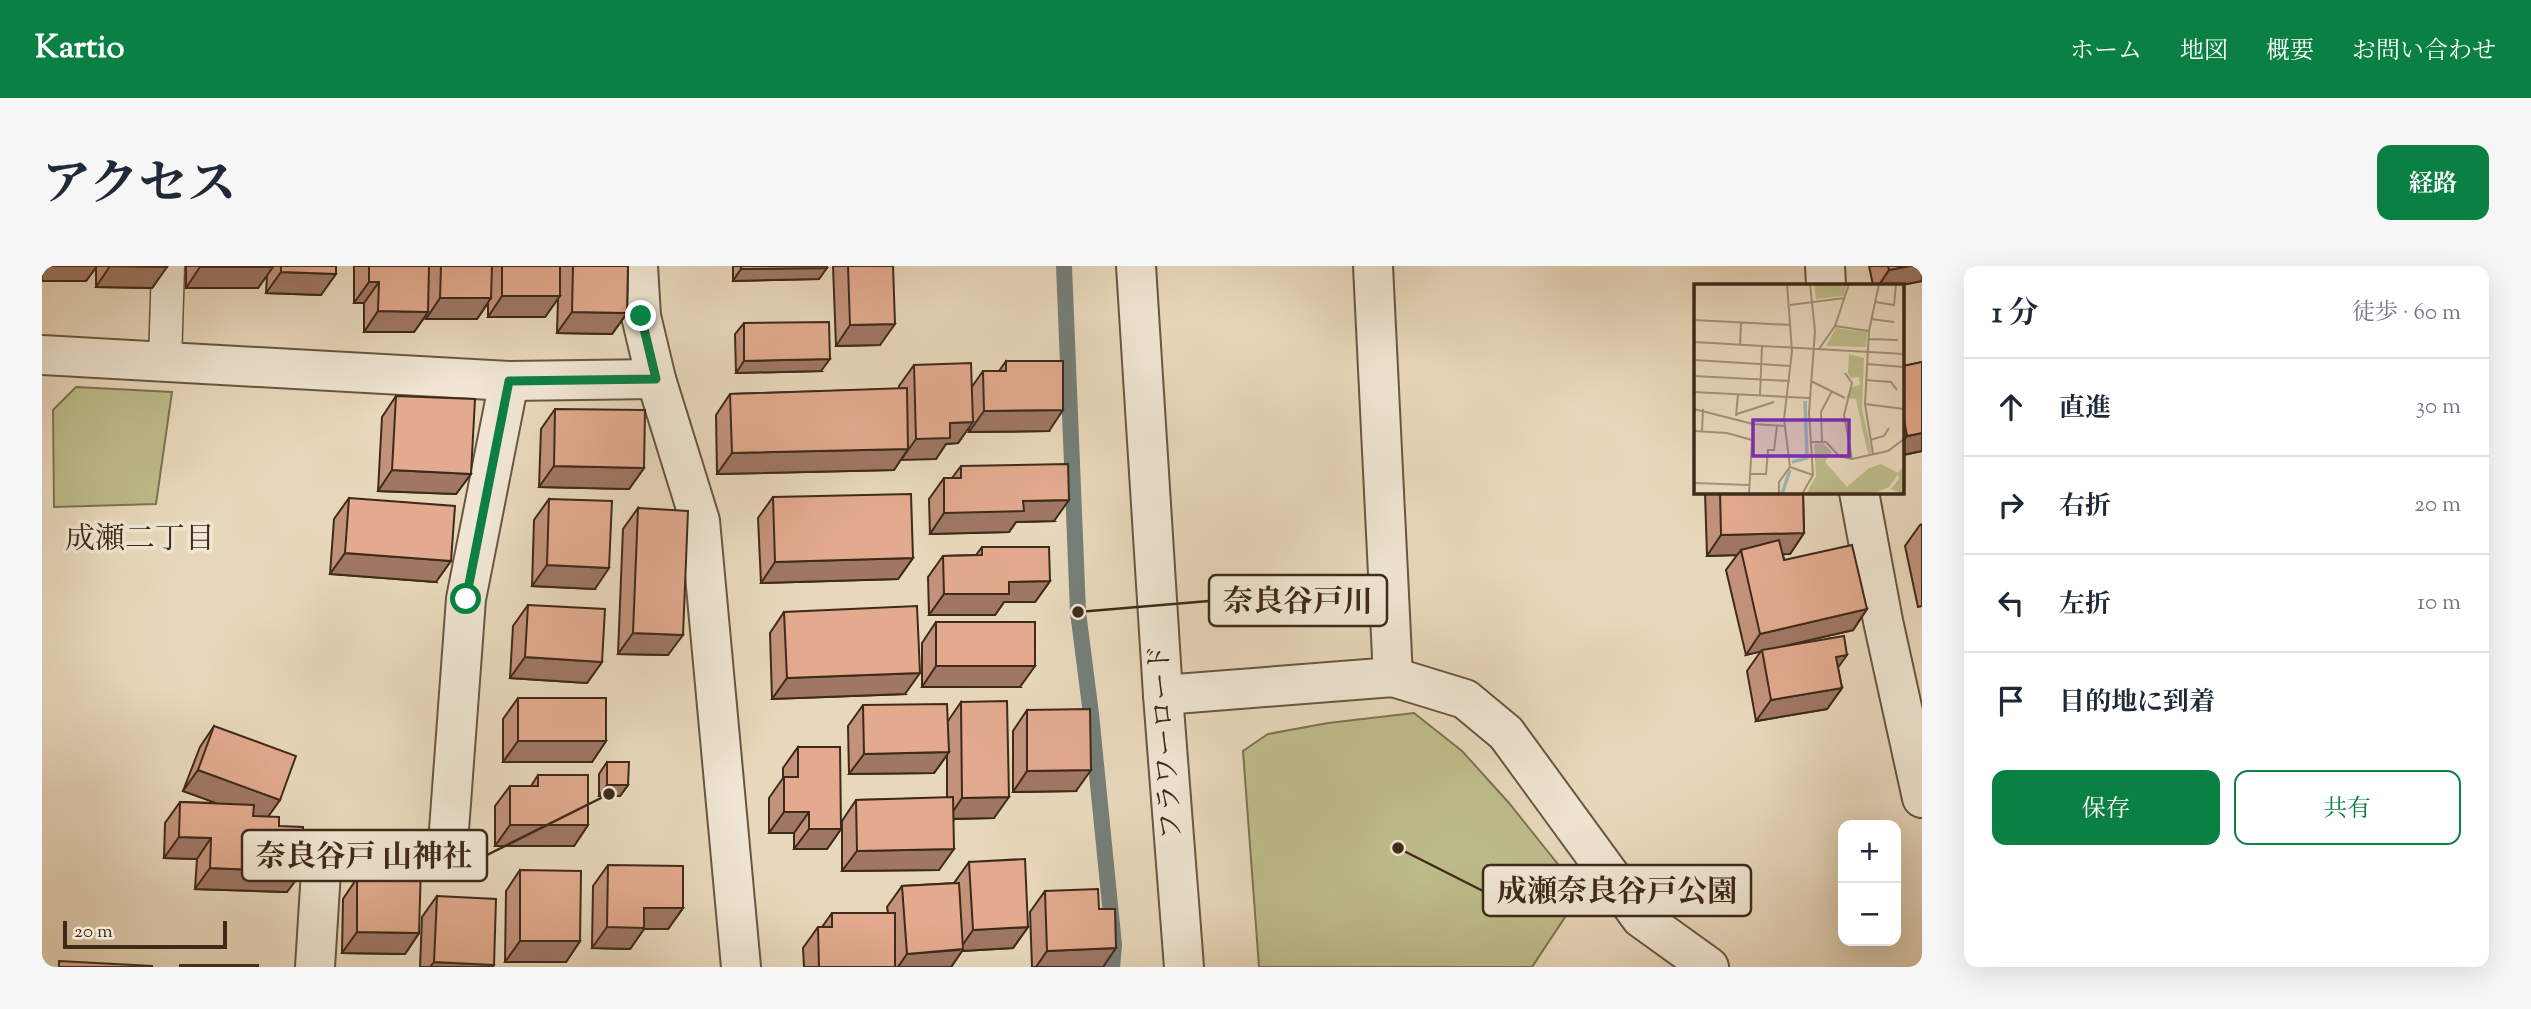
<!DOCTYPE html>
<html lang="ja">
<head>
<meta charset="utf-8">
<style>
  body { margin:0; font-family:"Sorts Mill Goudy","Noto Serif JP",serif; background:#f6f6f7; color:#1f2937 }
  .controls { position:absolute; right:21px; bottom:21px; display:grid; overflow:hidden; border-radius:14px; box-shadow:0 7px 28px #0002 }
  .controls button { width:63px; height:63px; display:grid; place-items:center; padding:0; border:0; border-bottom:2px solid #e0e1e3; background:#fff; color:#1f2937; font:35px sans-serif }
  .scale { position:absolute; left:21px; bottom:18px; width:164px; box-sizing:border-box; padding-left:7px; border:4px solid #3f2a1a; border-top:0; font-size:19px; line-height:24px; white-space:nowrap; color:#3f2a1a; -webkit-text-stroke:5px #f0e6d3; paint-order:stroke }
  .stop { position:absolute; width:21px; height:21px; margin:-16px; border:5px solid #0b8043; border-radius:50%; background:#fff }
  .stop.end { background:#0b8043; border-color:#fff; box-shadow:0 2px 7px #0008 }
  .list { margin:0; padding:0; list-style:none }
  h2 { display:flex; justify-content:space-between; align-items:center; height:91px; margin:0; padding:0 28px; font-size:30px }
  h2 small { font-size:23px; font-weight:400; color:#747a83 }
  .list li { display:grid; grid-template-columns:46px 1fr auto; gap:21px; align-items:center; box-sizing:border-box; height:98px; padding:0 28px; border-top:2px solid #e0e1e3 }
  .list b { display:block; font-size:26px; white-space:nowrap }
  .list em { font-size:23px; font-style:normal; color:#747a83 }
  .actions { display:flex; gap:14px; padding:21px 28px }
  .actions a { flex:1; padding:16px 0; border:2px solid #0b8043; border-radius:14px; text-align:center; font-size:24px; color:#0b8043 }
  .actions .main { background:#0b8043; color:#fff }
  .icon { flex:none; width:38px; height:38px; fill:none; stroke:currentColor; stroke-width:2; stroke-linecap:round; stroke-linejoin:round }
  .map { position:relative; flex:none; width:1880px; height:701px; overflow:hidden; border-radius:14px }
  header { display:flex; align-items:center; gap:42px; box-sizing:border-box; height:98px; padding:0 35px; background:#0b8043; color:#fff }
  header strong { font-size:33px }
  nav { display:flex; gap:38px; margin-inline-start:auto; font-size:24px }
  .intro { display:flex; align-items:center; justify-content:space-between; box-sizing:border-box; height:168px; padding:0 42px }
  h1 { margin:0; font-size:49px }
  .button { padding:18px 32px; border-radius:14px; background:#0b8043; color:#fff; font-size:24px; font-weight:700 }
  main { display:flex; gap:42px; padding:0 42px }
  aside { flex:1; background:#fff; border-radius:14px; box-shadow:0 7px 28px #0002 }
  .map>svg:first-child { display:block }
</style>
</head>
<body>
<header>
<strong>Kartio</strong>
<nav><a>ホーム</a><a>地図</a><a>概要</a><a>お問い合わせ</a></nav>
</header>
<div class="intro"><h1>アクセス</h1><a class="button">経路</a></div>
<main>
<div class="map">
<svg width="1880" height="701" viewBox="0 0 1880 701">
  <rect width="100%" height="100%" fill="#e8d8bb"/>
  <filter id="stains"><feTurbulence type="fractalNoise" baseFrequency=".00286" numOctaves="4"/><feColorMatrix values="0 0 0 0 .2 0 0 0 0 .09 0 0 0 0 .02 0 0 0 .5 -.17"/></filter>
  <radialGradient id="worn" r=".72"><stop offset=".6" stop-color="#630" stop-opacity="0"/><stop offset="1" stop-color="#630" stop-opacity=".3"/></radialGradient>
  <g fill="#bebc8b" stroke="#7e7352" stroke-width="2">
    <polygon points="34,121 130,126 114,238 12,241 11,144"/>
    <polygon points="1372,447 1420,485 1467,537 1539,627 1490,701 1217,701 1201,485 1226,468 1286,457"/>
  </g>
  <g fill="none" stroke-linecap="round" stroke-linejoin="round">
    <polyline stroke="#757f79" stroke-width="16" points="1022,0 1036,346 1049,448 1072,679 1070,701"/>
    <g stroke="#695642" stroke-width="35">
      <polyline id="service" points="123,96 126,0"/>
    </g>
    <g stroke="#695642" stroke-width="42">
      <g id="minor">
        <polyline points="596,0 599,50 614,113 658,255 699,701"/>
        <polyline points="1331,0 1351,411"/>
        <polyline points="1783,0 1784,19"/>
        <polyline points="0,89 467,115 614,113"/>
        <polyline points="1817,226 1841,355 1880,532"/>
        <polyline points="1121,429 1351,411 1423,433 1464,467 1599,652 1667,701"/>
        <polyline points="273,701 280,589 405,591 424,333 467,115"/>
      </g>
    </g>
    <g stroke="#695642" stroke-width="42">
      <polyline id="tertiary" points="1094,0 1121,429 1142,701"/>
    </g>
    <use href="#service" stroke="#f0e6d3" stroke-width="32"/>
    <use href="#minor" stroke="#f0e6d3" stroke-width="38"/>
    <use href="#tertiary" stroke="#f0e6d3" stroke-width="38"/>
  </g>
  <g fill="#c3927b" stroke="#3f2a1a" stroke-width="2">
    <polygon points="0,0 125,0 110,22 54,21 54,1 44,15 0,15"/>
    <polygon points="144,0 294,0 279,29 224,27 225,9 216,22 144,22"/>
    <polygon points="312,0 586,0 585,47 570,68 515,67 516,32 503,51 446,51 446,37 435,53 384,53 384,49 372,66 322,66 322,37 312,37"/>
    <polygon points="691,0 785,0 777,13 691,15"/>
    <polygon points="791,0 851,0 838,79 794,80"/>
    <polygon points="1827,0 1880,0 1880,15 1860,19 1831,19"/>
    <polygon points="702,57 779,105 694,107 693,68"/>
    <polygon points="964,95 1007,165 927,166 927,161 916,177 904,178 894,193 859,193 852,204 675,208 674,149 688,128 857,123 857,120 872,99 929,122 941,105 957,105"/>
    <polygon points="1880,96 1880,185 1861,189 1861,100"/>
    <polygon points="354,130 429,208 414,228 336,225 340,151"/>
    <polygon points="513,143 602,202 587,223 497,221 499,163"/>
    <polygon points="919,200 1012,255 974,256 967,266 888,268 887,233 902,212 910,212"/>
    <polygon points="1663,226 1761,226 1762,267 1748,288 1741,288 1742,294 1825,343 1811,364 1731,382 1796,402 1800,422 1785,443 1714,455 1705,405 1719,385 1704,389 1684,304 1695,289 1665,290"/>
    <polygon points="731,231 871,292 856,313 719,317 716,252"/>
    <polygon points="307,232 394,316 288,308 292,253"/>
    <polygon points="507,233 553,323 490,320 492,254"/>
    <polygon points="596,242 626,389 576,388 581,263"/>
    <polygon points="1880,258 1880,340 1876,341 1863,280 1878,259"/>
    <polygon points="940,281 1008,315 993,336 962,336 953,349 887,349 886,311 901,290 934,289"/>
    <polygon points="486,339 560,396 545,417 468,412 471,360"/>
    <polygon points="742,346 863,428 730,433 728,367"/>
    <polygon points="894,356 978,421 880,421 880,377"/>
    <polygon points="476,432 564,475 550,496 461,496 461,453"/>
    <polygon points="919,436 952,552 912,553 897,604 800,605 800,555 814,534 905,532 905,489 892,507 807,508 806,460 821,439 906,455"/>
    <polygon points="985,444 1034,525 971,526 971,465"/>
    <polygon points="172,460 226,550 237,560 245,626 153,623 155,593 122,592 123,557 138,536 175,537 141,525 158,481"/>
    <polygon points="756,481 799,563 785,583 752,583 752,567 727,567 727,532 741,512 741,502"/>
    <polygon points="565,496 586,519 578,530 557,530 557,508"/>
    <polygon points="496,509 546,559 532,580 453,580 453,540 468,520 489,520"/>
    <polygon points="927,596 986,661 971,682 920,685 909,701 762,701 761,682 776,661 780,661 790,647 846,647 845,641 860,620 912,617"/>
    <polygon points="331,599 377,667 363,688 300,687 301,633 315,612 322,612"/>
    <polygon points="566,599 641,642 626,663 602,663 588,683 550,682 551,620"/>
    <polygon points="478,604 538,675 524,696 463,696 464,625"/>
    <polygon points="1003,625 1057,643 1061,701 990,701 988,646"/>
    <polygon points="395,630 451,701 378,701 380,651"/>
  </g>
  <g fill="#9f7764" stroke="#3f2a1a" stroke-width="2">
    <polygon points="0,0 55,0 44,15 0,15"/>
    <polygon points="68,0 125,1 110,22 54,21"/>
    <polygon points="1867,0 1880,0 1880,15 1860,19 1837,19 1847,4"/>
    <polygon points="158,1 231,1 216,22 144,22"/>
    <polygon points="785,2 777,13 691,15 699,3"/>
    <polygon points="239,6 294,8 279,29 224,27"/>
    <polygon points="327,16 337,16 322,37 312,37"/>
    <polygon points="460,30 518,30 503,51 446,51"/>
    <polygon points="398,32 449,32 435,53 384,53"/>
    <polygon points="336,45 386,46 372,66 322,66"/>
    <polygon points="530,46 585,47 570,68 515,67"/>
    <polygon points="853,58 838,79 794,80 808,59"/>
    <polygon points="788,93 779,105 694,107 702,95"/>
    <polygon points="1021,144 1007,165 927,166 942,145"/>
    <polygon points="931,156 916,177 904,178 894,193 859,194 874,173 908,157"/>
    <polygon points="1880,167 1880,185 1861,189 1861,176 1865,170"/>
    <polygon points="866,183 852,204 675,208 690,187"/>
    <polygon points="512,200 602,202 587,223 497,221"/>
    <polygon points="350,204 429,208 414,228 336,225"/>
    <polygon points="1027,234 1012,255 974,256 967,266 888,268 902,247 981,235"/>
    <polygon points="1762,267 1748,288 1700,289 1699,284 1695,289 1665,290 1679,269"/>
    <polygon points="303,287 409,295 394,316 288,308"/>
    <polygon points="871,292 856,313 719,317 733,296"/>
    <polygon points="505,299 567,302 553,323 490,320"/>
    <polygon points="1008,315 993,336 962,336 953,349 887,349 902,328 967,316"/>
    <polygon points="1825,343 1811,364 1704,389 1718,368"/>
    <polygon points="591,367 641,369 626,389 576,388"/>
    <polygon points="1805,389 1790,410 1794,391"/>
    <polygon points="483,391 560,396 545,417 468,412"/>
    <polygon points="894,400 993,400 978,421 880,421"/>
    <polygon points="878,407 863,428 730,433 745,412"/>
    <polygon points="1800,422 1785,443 1714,455 1729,434"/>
    <polygon points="476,475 564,475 550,496 461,496"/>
    <polygon points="907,486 892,507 807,508 822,488"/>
    <polygon points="156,504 238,534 223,555 141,525"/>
    <polygon points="1049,504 1034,525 971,526 985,505"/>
    <polygon points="565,519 586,519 578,530 557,530"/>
    <polygon points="967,531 952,552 906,553 920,532"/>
    <polygon points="742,546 767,546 752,567 727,567"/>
    <polygon points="468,559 546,559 532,580 453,580"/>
    <polygon points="767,563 799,563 785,583 752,583"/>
    <polygon points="137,571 169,572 155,593 122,592"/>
    <polygon points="912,583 897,604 800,605 815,585"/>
    <polygon points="168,602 260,606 245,626 153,623"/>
    <polygon points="602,642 641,642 626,663 602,663 588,683 550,682 565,661"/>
    <polygon points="986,661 971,682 920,685 909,701 856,701 865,688 917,684 931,664"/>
    <polygon points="315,666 377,667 363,688 300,687"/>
    <polygon points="478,675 538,675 524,696 463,696"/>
    <polygon points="1074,682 1061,701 994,701 1005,685"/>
    <polygon points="392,696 452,699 451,701 388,701"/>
  </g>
  <g fill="#e3aa8f" stroke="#3f2a1a" stroke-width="2">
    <polygon points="80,0 125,0 125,1"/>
    <rect x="158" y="0" width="73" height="1"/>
    <polygon points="239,0 294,0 294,8 239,6"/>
    <polygon points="327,0 387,0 386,46 336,45 337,16 327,16"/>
    <polygon points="399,0 450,0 449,32 398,32"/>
    <rect x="460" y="0" width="58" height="30"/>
    <polygon points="531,0 586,0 585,47 530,46"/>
    <polygon points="699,0 785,0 785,2 699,3"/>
    <polygon points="806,0 851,0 853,58 808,59"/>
    <polygon points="1846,0 1867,0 1847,4"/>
    <polygon points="787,56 788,93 702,95 702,57"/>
    <polygon points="964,95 1021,95 1021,144 942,145 941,105 964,105"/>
    <polygon points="1880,96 1880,167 1865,170 1861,148 1861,100"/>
    <polygon points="929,97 931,156 908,157 908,172 874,173 872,99"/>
    <polygon points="865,122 866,183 690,187 688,128"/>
    <polygon points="354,130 433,133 429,208 350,204"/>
    <polygon points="513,143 603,144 602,202 512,200"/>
    <polygon points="1026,198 1027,234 981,235 982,245 902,247 902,212 919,212 919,200"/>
    <polygon points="1678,226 1761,226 1762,267 1679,269"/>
    <polygon points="869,228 871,292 733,296 731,231"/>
    <polygon points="307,232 413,240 409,295 303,287"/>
    <polygon points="507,233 570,235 567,302 505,299"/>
    <polygon points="596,242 646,245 641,369 591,367"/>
    <polygon points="1737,274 1742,294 1810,279 1825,343 1718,368 1699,284"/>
    <polygon points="940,281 1007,281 1008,315 967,316 967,328 902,328 901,290 940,289"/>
    <polygon points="486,339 563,343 560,396 483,391"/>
    <polygon points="875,340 878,407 745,412 742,346"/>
    <rect x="894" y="356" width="99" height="44"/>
    <polygon points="1802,370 1805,389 1794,391 1800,422 1729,434 1720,384"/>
    <rect x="476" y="432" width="88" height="43"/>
    <polygon points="965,435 967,531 920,532 919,436"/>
    <polygon points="905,438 907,486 822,488 821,439"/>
    <polygon points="1048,443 1049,504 985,505 985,444"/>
    <polygon points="172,460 254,490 238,534 156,504"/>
    <polygon points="756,481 798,481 799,563 767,563 767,546 742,546 742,511 756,511"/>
    <polygon points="565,496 587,496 586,519 565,519"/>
    <polygon points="496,509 546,509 546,559 468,559 468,520 496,520"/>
    <polygon points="911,531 912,583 815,585 814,534"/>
    <polygon points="138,536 212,539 211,550 237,551 237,560 261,561 260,606 168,602 169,572 137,571"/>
    <polygon points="983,593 986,661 931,664 927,596"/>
    <polygon points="331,599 379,599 377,667 315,666 315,612 331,612"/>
    <polygon points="566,599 641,600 641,642 602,642 602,662 565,661"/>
    <polygon points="478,604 539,605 538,675 478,675"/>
    <polygon points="917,617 921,683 865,688 860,620"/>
    <polygon points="1056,623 1057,643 1073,643 1074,682 1005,685 1003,625"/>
    <polygon points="395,630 454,633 452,699 392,696"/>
    <polygon points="790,647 853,647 853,701 777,701 776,661 790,661"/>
    <polygon points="17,695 110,700 110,701 17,701"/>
    <rect x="138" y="699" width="78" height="2"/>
  </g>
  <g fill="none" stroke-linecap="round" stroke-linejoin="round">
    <polyline stroke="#0b8043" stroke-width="9" points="424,333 467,115 614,113 599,50"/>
  </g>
  <g text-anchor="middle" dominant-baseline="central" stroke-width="7" stroke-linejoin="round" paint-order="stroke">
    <g font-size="28" fill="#3f2a1a" stroke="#f0e6d3">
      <text transform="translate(1125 476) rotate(-94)">フラワーロード</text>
    </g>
    <g font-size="30" fill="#3f2a1a" stroke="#f0e6d3">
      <text x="98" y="274">成瀬二丁目</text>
    </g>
  </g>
  <g transform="translate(1652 18)">
    <rect width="210" height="210" fill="#e8d8bb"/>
    <path d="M120,0H153L150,12L122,15ZM142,44L173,48L172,63L132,62ZM155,70L170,74L168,125L178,169L174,170L162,115L152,114L158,103L166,101L165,93L157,94L154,89ZM129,159L138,168L131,178L153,203L175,184L187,180L204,189L210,181V210L197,205L205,195L204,190L195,203L178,210H112L122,192L120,160Z" fill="#bebc8b"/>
    <path fill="none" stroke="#99b8b8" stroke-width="3.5" d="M98,178L113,174L111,117M88,210L96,186"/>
    <path fill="none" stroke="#a4927b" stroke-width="2" d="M116,0L121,47L115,129L119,191M181,18L200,21L202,0M96,21L150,14M0,23L1,0M177,35L200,38M0,36L97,41M141,42L175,47M174,55L204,56M0,58L210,70M46,61L47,39M125,65L141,42L155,0M0,76L97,82M173,80L210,83M151,89L158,99L150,131L158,175M0,92L96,97M172,96L197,98L203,106M117,97L151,114M0,108L115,114M66,111L68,62M171,120L210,125M0,125L59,140L90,142M43,130L80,118M42,132L44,110M0,147L33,149L58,156M8,148L9,125M176,156L190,152L195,144M128,157L127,128L138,107M116,158H132L145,172L158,175L194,167L210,155M179,170L171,120L175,47L185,0M96,183L119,191M56,190H72L74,166H80L83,142M0,199L55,201M55,210L59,140M85,210V198L96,183L90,135L98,67L93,0M108,210L119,191"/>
    <path fill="#7b2cbf" fill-opacity="0.15" stroke="#7b2cbf" stroke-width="3.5" d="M59,136H155V172H59Z"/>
    <rect width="210" height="210" fill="none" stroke="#3f2a1a" stroke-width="3.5"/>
  </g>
  <path fill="none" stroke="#3f2a1a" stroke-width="2.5" d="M1036 346L1167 335M567 528L445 589M1356 582L1441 625"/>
  <g fill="#3f2a1a" stroke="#f0e6d3" stroke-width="2.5">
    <circle cx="1036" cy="346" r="7"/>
    <circle cx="567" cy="528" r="7"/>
    <circle cx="1356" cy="582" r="7"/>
  </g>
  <g fill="#f0e6d3" stroke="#3f2a1a" stroke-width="2.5">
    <rect x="1167" y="309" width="178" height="51" rx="7"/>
    <rect x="200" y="564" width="245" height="51" rx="7"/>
    <rect x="1441" y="599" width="268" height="51" rx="7"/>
  </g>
  <g font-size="30" text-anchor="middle" font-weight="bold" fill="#3f2a1a">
    <text x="1256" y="345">奈良谷戸川</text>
    <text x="322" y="600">奈良谷戸 山神社</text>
    <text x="1575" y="635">成瀬奈良谷戸公園</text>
  </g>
  <rect width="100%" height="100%" filter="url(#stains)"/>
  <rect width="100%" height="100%" fill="url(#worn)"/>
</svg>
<div class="controls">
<button>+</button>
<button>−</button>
</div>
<div class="scale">20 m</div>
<div class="stop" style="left:424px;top:333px"></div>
<div class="stop end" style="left:599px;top:50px"></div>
</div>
<aside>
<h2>1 分<small>徒歩 · 60 m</small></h2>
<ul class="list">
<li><svg class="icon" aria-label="ahead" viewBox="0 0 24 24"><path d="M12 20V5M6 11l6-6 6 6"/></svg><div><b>直進</b></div><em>30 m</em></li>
<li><svg class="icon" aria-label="right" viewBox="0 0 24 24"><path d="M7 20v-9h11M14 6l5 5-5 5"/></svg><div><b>右折</b></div><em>20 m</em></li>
<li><svg class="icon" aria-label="left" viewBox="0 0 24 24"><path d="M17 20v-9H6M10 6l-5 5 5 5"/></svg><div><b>左折</b></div><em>10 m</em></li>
<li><svg class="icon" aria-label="arrive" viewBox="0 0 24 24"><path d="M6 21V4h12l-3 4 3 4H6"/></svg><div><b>目的地に到着</b></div></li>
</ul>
<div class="actions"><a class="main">保存</a><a>共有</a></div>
</aside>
</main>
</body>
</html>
